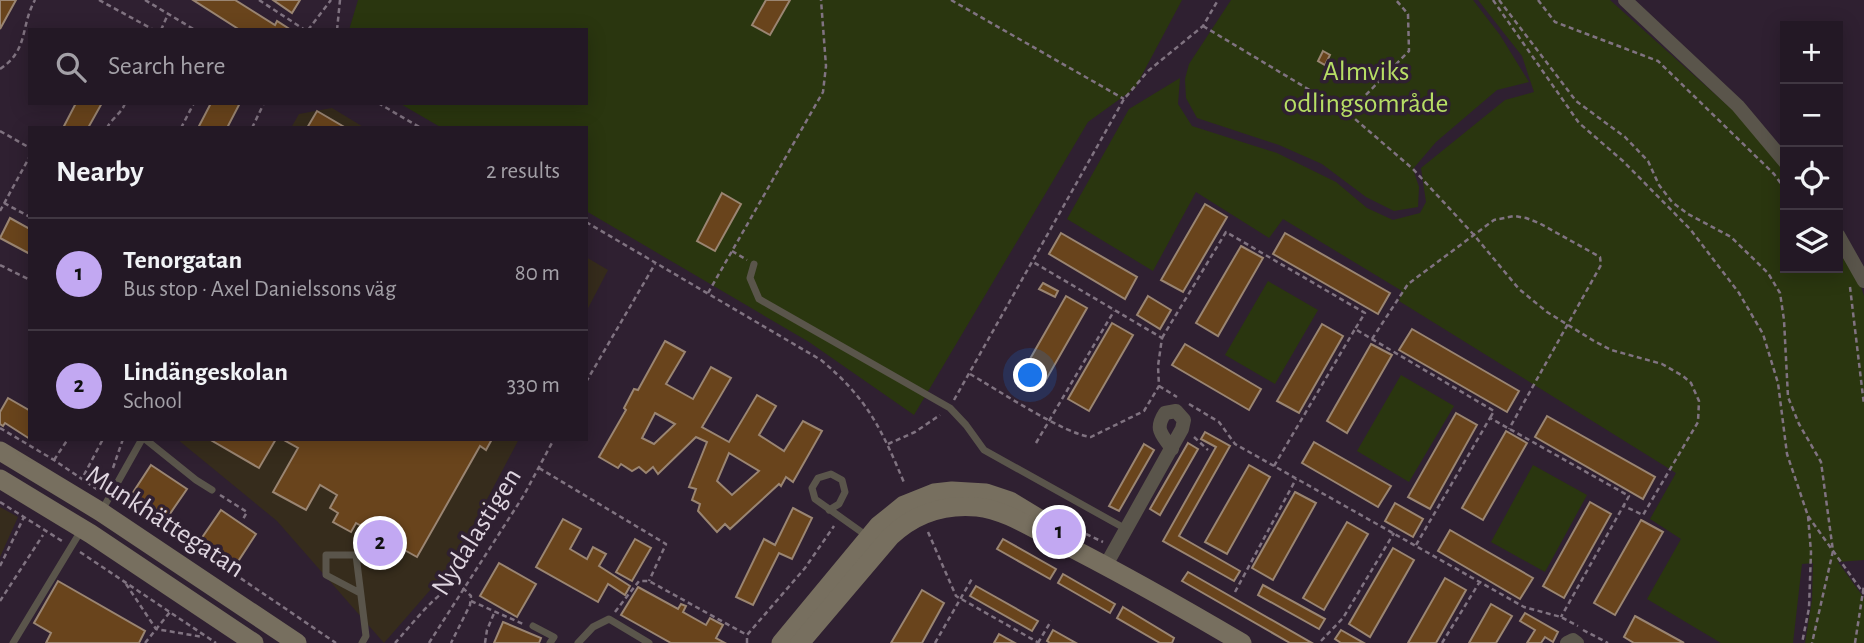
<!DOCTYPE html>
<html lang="en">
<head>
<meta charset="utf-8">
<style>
  body { margin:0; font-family:"Alegreya Sans",sans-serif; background:#2f2532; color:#f1f3f6 }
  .controls { position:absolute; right:21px; top:21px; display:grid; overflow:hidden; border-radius:0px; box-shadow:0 4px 18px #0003 }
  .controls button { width:63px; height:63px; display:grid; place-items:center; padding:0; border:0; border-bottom:2px solid #403742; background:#231825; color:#f1f3f6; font:35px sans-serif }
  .you { position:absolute; left:1031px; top:376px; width:24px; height:24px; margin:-18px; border:5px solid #fff; border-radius:50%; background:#1a73e8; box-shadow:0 0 0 10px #1a73e833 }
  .badge { display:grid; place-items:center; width:46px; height:46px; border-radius:50%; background:#c2a8f2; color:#111; font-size:23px; font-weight:700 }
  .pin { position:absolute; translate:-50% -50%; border:4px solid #fff; box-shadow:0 2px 7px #0006 }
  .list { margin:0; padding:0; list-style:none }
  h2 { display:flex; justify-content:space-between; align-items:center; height:91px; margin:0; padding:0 28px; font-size:30px }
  h2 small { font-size:23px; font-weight:400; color:#a3a0a7 }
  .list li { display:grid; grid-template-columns:46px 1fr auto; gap:21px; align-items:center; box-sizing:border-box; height:112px; padding:0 28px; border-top:2px solid #403742 }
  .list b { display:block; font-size:26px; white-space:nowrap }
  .list p { margin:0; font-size:23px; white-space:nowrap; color:#a3a0a7 }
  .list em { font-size:23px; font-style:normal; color:#a3a0a7 }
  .icon { flex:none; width:38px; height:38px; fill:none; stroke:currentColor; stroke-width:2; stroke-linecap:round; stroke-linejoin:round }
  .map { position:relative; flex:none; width:1864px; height:643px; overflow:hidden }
  .search { position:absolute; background:#231825; box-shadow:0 4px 18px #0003; left:28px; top:28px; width:560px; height:77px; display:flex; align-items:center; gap:18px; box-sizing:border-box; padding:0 24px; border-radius:0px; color:#a3a0a7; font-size:26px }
  .panel { position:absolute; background:#231825; box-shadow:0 4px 18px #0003; left:28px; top:126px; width:560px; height:315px; border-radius:0px }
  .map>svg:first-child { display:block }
</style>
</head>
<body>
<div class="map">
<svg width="1864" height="643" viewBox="0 0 1864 643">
  <rect width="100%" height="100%" fill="#2f2031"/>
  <g fill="#362c1c">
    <polygon points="332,108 365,128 291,128 299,114"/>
    <polygon points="586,257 608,270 586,312"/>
    <polygon points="177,439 519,439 452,565 384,643 277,521"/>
    <polygon points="0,507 18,517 0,557"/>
  </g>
  <g fill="#2a360f">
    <polygon points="358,0 1182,0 1135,88 1088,122 914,415 809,342 586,211 586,128 442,128 399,103 586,103 586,30 349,30"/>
    <polygon points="1231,0 1473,0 1500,35 1529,82 1497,90 1436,142 1413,169 1419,187 1418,207 1394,211 1366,197 1322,164 1279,145 1197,118 1186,98 1185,79 1189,64"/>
    <polygon points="1478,0 1610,0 1735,112 1785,171 1785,268 1838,268 1838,243 1857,274 1864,296 1864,560 1838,562 1864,598 1864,643 1805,643 1812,600 1813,563 1802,564 1793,643 1721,643 1647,599 1681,539 1650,519 1676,473 1399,301 1402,291 1283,219 1269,238 1196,192 1153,271 1067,219 1129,109 1180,78 1178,104 1192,126 1277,153 1336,182 1367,208 1393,220 1420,213 1426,202 1421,168 1505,100 1534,92 1522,56"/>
    <polygon points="1268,281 1318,310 1275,384 1225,355"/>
    <polygon points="1401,375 1454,406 1409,482 1357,451"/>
    <polygon points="1533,465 1587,495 1545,572 1491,542"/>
  </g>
  <g fill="#69441c" stroke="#9a8572" stroke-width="2" fill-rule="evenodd">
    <polygon points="0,0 16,0 0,29"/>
    <polygon points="193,0 235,0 275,25 277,21 291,30 240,30"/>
    <polygon points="273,0 300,0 292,13"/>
    <polygon points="766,0 790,0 770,35 752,25"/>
    <polygon points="1323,51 1330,55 1325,65 1318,61"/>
    <polygon points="76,103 102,103 88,128 63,128"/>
    <polygon points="211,103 240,103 227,128 198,128"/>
    <polygon points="317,111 346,128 307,128"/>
    <polygon points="722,193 741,204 715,251 697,241"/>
    <polygon points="1205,204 1227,217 1183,292 1161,280"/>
    <polygon points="10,218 30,229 30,254 0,238"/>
    <polygon points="1061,233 1137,277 1125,299 1049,254"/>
    <polygon points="1285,233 1390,293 1378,314 1273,254"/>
    <polygon points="1241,246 1263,258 1218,336 1196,323"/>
    <polygon points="1043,283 1058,291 1055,297 1039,289"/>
    <polygon points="1066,296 1087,308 1043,385 1022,373"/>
    <polygon points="1148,296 1171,310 1160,329 1137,315"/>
    <polygon points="1112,323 1133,335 1089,411 1068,399"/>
    <polygon points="1322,324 1343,336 1299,413 1277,401"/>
    <polygon points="1412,329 1519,391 1507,412 1399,350"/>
    <path d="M665,341L685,352L666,384L693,399L711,367L731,378L702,427L729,442L757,395L776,406L759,435L784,451L803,421L822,431L793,482L786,477L781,486L779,484L730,529L725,524L717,532L698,511L700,504L692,500L696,489L689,487L707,442L696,437L658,474L653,467L646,473L639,467L632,471L621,464L618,468L599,457L626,410L624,408L634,389L638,390ZM655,413L675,424L654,444L642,438ZM729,453L759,471L732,495L717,481Z"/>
    <polygon points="1185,344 1261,389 1249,410 1172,365"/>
    <polygon points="1371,344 1392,355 1347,433 1327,421"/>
    <polygon points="8,398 29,410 30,408 30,439 5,423 3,426 0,424 0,412"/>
    <polygon points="1456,413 1477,425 1430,509 1408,497"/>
    <polygon points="1547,416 1655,477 1643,499 1535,437"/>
    <polygon points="1506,431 1527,443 1483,520 1462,508"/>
    <polygon points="1205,432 1230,446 1179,536 1240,571 1234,581 1163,541 1216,447 1201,439"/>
    <polygon points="209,439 276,439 259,468"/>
    <polygon points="282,439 489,439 491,441 486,450 480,446 417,557 356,523 351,532 333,522 338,513 330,508 337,495 320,485 306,510 273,492 298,448"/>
    <polygon points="1314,442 1391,486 1378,507 1302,463"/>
    <polygon points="1188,443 1198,449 1160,515 1150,509"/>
    <polygon points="1144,444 1154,450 1119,511 1109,506"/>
    <polygon points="151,465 187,489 165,521 130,497"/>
    <polygon points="1249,465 1270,477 1227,554 1205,542"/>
    <polygon points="1295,492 1316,503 1273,580 1252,568"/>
    <polygon points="1590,502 1611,514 1564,598 1543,586"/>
    <polygon points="1395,503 1423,519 1413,537 1385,521"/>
    <polygon points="793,508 812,518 792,559 779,553 753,605 736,597 764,539 775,545"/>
    <polygon points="221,510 256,534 235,566 199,542"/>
    <polygon points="563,519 581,529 570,549 587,559 593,547 606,554 599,566 630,586 625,595 608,584 598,602 536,567"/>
    <polygon points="1641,520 1663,532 1615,615 1594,603"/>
    <polygon points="1347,522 1368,534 1324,610 1303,598"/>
    <polygon points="1450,530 1533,578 1520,599 1438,551"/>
    <polygon points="635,539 651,548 632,581 616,572"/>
    <polygon points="1003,539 1056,569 1050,579 997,549"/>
    <polygon points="1393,548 1414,560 1370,637 1349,624"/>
    <polygon points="499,563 536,584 517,617 480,596"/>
    <polygon points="1188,572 1312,643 1290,643 1182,581"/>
    <polygon points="1063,574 1115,604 1110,613 1058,583"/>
    <polygon points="1445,578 1466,590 1436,643 1408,643"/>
    <polygon points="58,581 145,631 139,643 46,643 51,633 34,623"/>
    <polygon points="1263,585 1325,619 1319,629 1258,595"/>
    <polygon points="976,586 1038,621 1032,631 970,596"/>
    <polygon points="638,587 678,609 681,604 686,606 683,612 706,625 710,618 723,625 716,638 725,643 671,643 621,615"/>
    <polygon points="922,590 944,603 922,643 891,643"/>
    <polygon points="1491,604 1512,616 1496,643 1469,643"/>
    <polygon points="1123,607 1174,638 1172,643 1160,643 1117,618"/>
    <polygon points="1525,613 1558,632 1553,642 1545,637 1541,643 1527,643 1535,630 1520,621"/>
    <polygon points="1635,616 1684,643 1634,643 1624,637"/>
    <polygon points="503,622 541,638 539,643 494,643"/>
    <polygon points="1053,630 1076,643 1050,643 1047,641"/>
    <polygon points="1341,630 1364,643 1341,643 1335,639"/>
    <polygon points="999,634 1015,643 994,643"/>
  </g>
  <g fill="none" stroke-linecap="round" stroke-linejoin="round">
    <g stroke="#807381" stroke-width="2.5" stroke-dasharray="5 3.5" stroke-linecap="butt">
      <polyline points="99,0 154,30"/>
      <polyline points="145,0 195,30"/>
      <polyline points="259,0 305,30"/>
      <polyline points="951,0 1124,99"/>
      <polyline points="1493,0 1579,123 1623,161 1690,229 1739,293 1763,334 1778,383 1787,454 1808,516 1811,552 1809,608 1802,643"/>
      <polyline points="1499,0 1576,101 1625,137 1648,161 1659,185 1672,202 1688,214 1731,237 1768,273 1780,293 1784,320 1788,397 1799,424 1821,462 1833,551 1812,643"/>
      <polyline points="1538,0 1555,22 1658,61 1774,174 1785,189"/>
      <polyline points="1203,26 1348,113 1413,169 1474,235 1519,289 1547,312 1594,341 1611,350 1662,364 1683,376 1691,383 1699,401 1698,422 1643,515 1624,506"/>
      <polyline points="161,30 168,14"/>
      <polyline points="308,30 331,0"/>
      <polyline points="337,30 340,0"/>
      <path d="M0,69C29,50 20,27 35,0"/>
      <polyline points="378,103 421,128"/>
      <polyline points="1348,113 1409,51 1408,14 1396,0"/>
      <path d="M107,128C111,119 123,112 125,103"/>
      <polyline points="181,128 194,103"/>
      <polyline points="252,128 264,103"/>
      <polyline points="0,131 30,148"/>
      <polyline points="4,203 30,217"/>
      <polyline points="0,211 30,156"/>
      <path d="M586,222L821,360C868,399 882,430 905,485"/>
      <polyline points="732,251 747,260"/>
      <polyline points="0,265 30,280"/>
      <polyline points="1850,287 1864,405"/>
      <polyline points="708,293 823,92 826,66 821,0"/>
      <polyline points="1162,338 1226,232 1365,313 1355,329"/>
      <polyline points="1372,339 1408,284 1494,220 1514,216 1526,218 1539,223 1600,257 1601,265 1509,429"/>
      <path d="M970,374C996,389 1066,435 1091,437L1144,411L1159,386L1158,366L1162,338L1033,262"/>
      <polyline points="586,382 655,264"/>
      <polyline points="1159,386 1177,397"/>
      <polyline points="954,400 1124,99 1148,71 1203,26 1218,0"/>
      <polyline points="1189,404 1219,422 1235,444 1524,607 1561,617 1578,626"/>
      <polyline points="0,428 54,460 101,492"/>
      <polyline points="1194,437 1208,450"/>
      <polyline points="1036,443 1114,311"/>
      <polyline points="888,444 915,432 940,415"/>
      <polyline points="54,460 68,439"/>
      <polyline points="1274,466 1355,329 1494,411 1490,418"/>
      <polyline points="113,468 123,439"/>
      <polyline points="539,468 666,544 649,581"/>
      <polyline points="84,475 103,439"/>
      <polyline points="220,495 247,512 242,521"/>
      <polyline points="120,500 130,503 336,643"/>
      <polyline points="0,502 62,541"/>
      <polyline points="1808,516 1864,594"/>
      <polyline points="928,532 956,596 1039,643"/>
      <polyline points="1086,534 1103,542"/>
      <polyline points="1416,545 1490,418 1629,496 1561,617"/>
      <polyline points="80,552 216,643"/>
      <polyline points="0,566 24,517"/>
      <polyline points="126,584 156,629 203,637"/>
      <polyline points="1235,592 1296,479"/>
      <polyline points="0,601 43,535"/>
      <polyline points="471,601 523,624"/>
      <polyline points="615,612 639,581 649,581 747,635"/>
      <polyline points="1583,630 1608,643"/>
      <polyline points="1321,641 1343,618 1394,533"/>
      <polyline points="145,643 170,612"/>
      <path d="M395,643C409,628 440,587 459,584L471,596L470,605L451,643"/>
      <polyline points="429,643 524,495 554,439"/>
      <polyline points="485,643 487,630 495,611"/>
      <polyline points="747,643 747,635 805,568 834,526"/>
      <polyline points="935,643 973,577"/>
      <polyline points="1038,643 1051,621"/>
      <polyline points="1442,643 1479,583"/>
      <polyline points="1855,643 1864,585"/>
    </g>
    <g stroke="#5a554b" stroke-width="7">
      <polyline points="754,264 750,278 759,299 950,408 966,425 984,450 1126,529"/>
      <polyline points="145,439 196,480 212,490"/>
      <polyline points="829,510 839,504 845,492 842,480 831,474 818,478 812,488 815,499 867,536"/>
      <polyline points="101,512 142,439"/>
      <polyline points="360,593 326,575 326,555 356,555 366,636 362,643"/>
      <polyline points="533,626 554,637 550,643"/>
      <polyline points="13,643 82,529"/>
      <polyline points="578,643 593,627 609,619 649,643"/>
    </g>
    <g stroke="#5a554b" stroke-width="14">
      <polyline points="1625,0 1738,106 1785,162"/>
      <polyline points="1838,235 1864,281"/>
      <path d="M1106,565L1182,429L1184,420L1176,411L1165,413C1154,430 1162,434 1172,449"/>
      <polyline points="1567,643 1573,640 1577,643"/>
    </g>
    <g stroke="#776f5f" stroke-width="19">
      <polyline points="0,451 101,512 297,643"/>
      <polyline points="0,479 91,534 254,643"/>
      <polyline points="781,643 878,526 904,505 934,493 952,491 986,493 1010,501 1048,524"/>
      <path d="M800,643L890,537C914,514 944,504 977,507C1005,510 1032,528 1056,540C1119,572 1181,607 1242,643"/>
    </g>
  </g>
  <g text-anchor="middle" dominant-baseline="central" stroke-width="7" stroke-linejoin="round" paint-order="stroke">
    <g font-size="28" fill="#b7de65" stroke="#2f2031">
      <text x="1366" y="72">Almviks<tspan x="1366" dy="32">odlingsområde</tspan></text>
    </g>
    <g font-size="28" fill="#ded4df" stroke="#2f2031">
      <text transform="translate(165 522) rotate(33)">Munkhättegatan</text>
      <text transform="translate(477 532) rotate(-58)">Nydalastigen</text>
    </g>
  </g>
</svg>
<div class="controls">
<button>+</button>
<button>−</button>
<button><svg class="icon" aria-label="locate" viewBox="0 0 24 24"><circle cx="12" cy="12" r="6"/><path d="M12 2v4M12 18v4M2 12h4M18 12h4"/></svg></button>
<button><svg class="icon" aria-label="layers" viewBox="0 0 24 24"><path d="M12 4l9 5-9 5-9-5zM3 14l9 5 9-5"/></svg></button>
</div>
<div class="you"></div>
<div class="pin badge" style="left:1059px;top:532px">1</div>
<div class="pin badge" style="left:380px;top:543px">2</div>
<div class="search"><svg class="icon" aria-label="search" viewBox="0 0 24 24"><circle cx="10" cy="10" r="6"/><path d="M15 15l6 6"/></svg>Search here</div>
<section class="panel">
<h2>Nearby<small>2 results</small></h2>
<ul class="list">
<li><span class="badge">1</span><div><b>Tenorgatan</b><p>Bus stop · Axel Danielssons väg</p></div><em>80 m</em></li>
<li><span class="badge">2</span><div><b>Lindängeskolan</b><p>School</p></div><em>330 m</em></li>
</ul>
</section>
</div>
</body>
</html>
